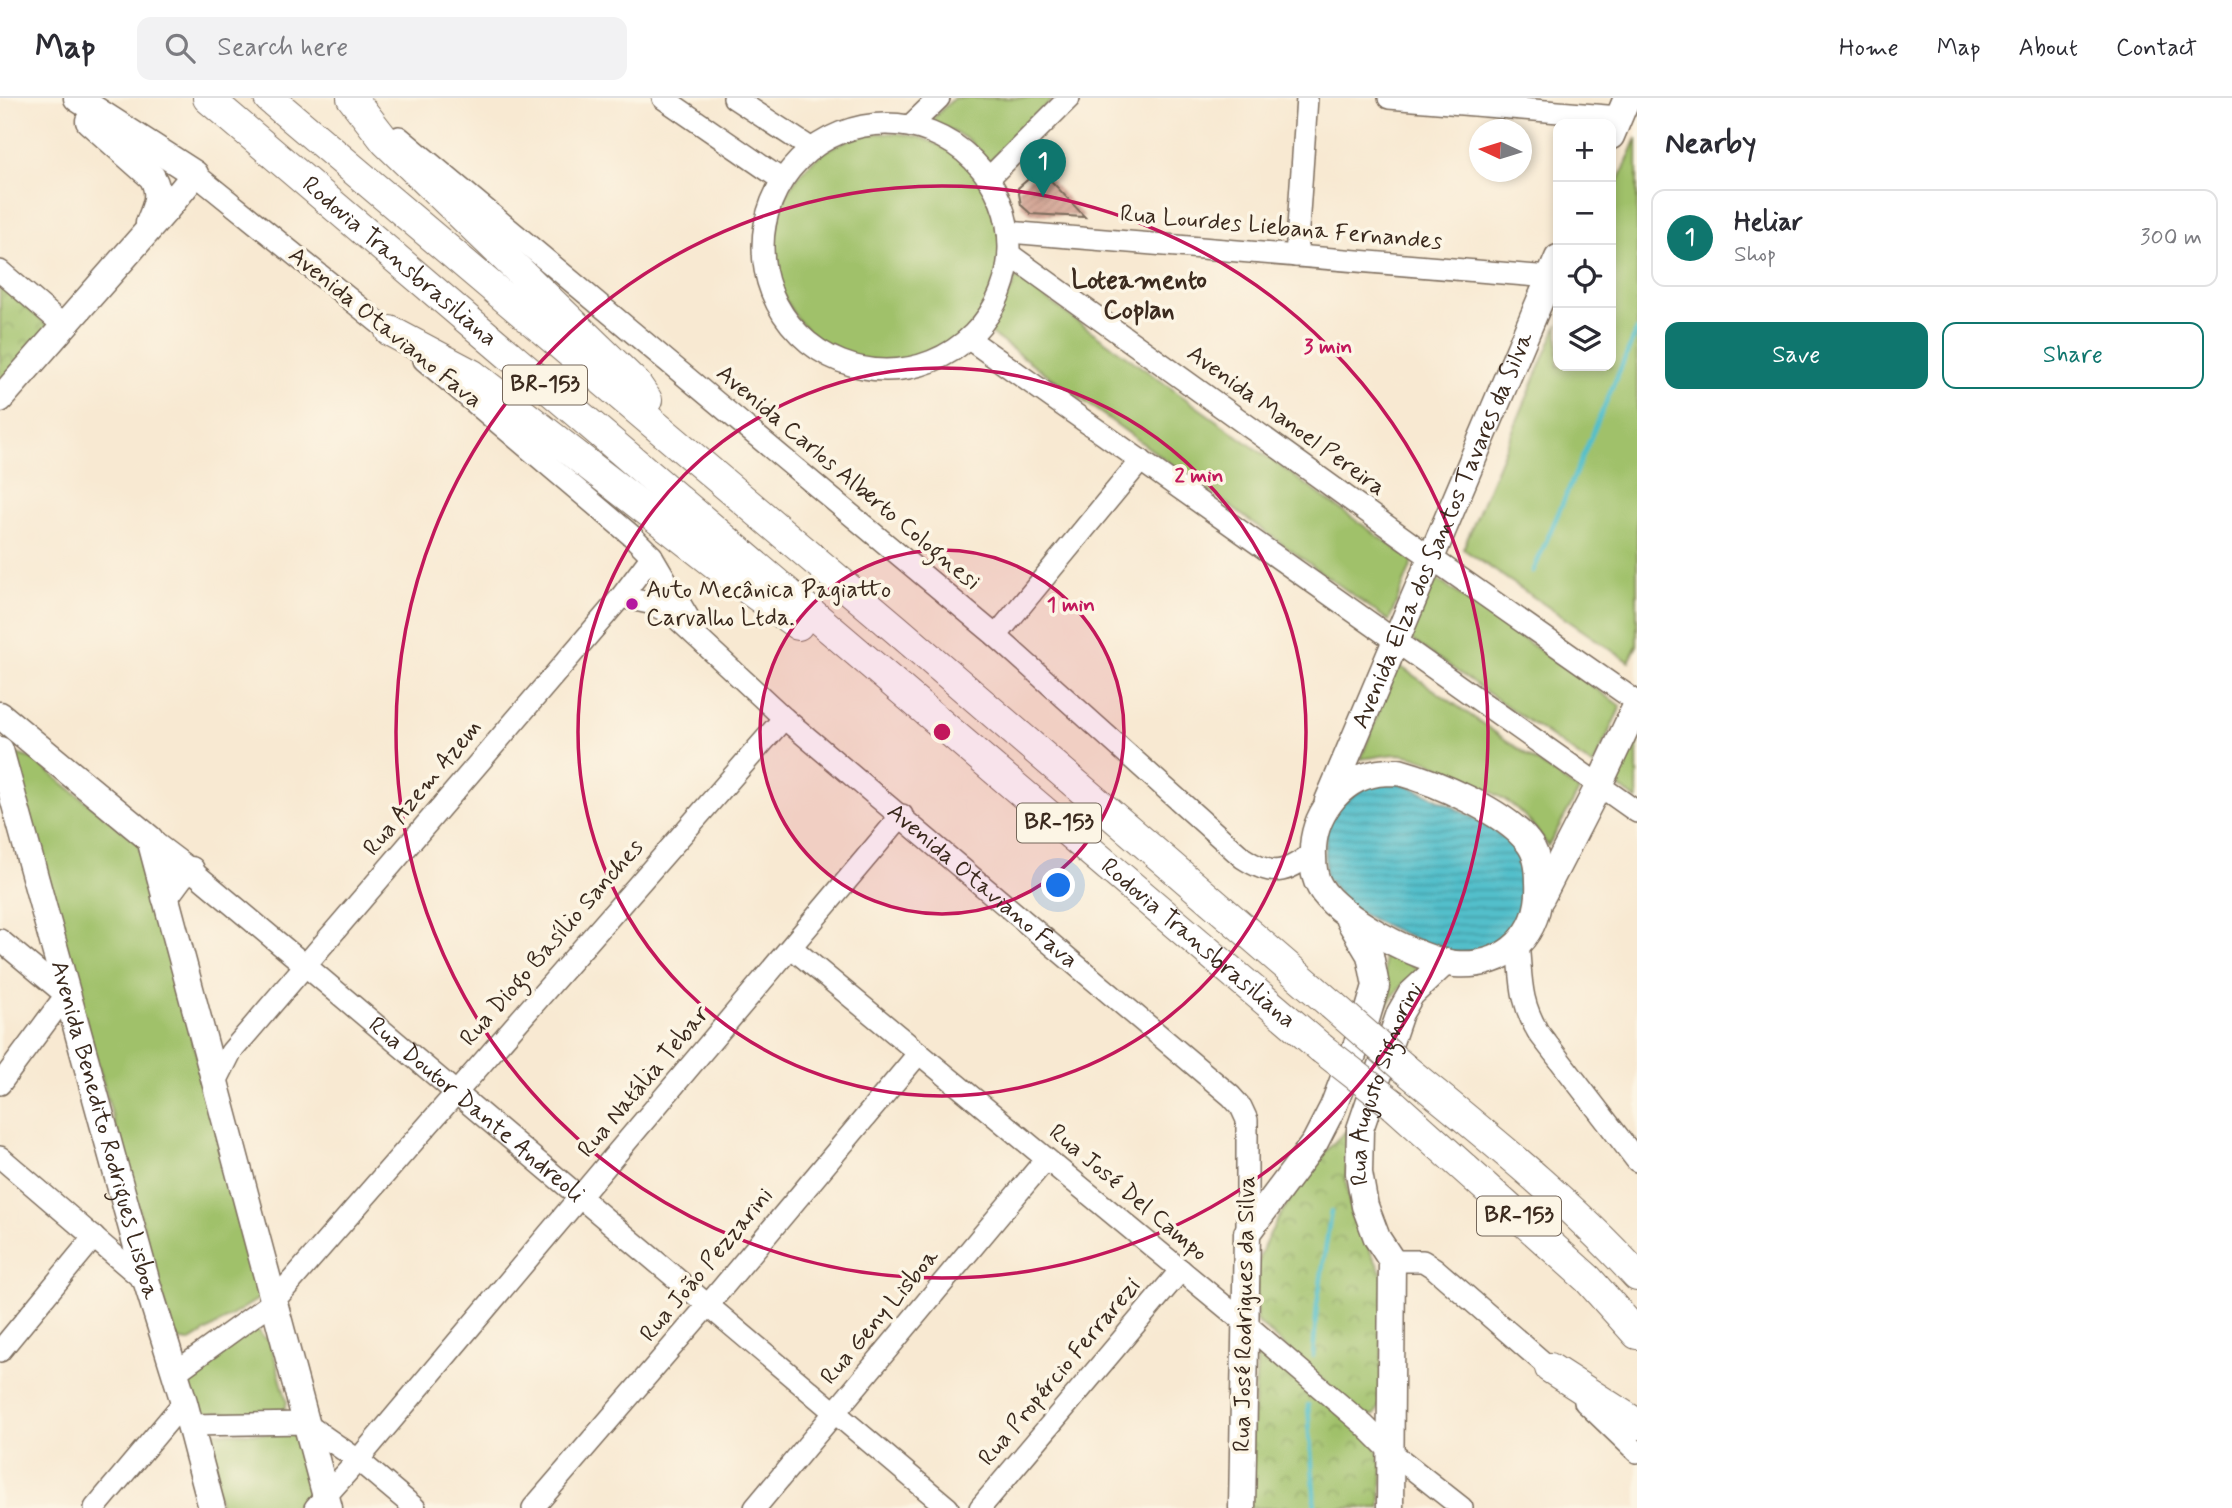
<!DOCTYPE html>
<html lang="en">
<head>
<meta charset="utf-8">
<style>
  body { margin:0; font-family:Mynerve,sans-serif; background:#f2f2f3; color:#2b2b33 }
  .controls { position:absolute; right:21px; top:21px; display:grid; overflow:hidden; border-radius:14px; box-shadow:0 4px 10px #0003 }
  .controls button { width:63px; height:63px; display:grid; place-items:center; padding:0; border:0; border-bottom:2px solid #e1e1e2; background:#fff; color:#2b2b33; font:35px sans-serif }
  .compass { position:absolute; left:1469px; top:21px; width:63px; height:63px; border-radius:50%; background:#fff; box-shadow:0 4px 10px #0003; rotate:274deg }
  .you { position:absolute; left:1059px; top:788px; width:24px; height:24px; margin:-18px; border:5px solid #fff; border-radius:50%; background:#1a73e8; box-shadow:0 0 0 10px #1a73e833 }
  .badge { display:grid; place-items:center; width:46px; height:46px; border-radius:50%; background:#0f766e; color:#fff; font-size:23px; font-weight:700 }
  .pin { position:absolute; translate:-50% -58px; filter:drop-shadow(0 2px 4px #0008) }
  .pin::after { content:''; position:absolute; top:37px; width:24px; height:21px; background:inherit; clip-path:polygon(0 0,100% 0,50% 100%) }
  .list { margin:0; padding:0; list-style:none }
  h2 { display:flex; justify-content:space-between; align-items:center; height:91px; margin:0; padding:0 28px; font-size:30px }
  h2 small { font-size:23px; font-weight:400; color:#7c7c81 }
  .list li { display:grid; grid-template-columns:46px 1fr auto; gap:21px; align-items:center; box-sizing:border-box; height:98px; margin:0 14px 14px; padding:0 14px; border:2px solid #e1e1e2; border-radius:14px }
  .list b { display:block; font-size:26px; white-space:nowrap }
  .list p { margin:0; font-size:23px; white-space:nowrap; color:#7c7c81 }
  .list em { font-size:23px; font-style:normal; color:#7c7c81 }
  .actions { display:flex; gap:14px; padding:21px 28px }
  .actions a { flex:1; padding:16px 0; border:2px solid #0f766e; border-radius:14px; text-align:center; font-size:24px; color:#0f766e }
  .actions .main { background:#0f766e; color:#fff }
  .icon { flex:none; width:38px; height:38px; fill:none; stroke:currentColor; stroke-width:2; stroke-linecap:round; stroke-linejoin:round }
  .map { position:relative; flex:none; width:1637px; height:1410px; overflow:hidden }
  header { display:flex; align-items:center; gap:42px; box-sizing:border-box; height:98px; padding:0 35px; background:#fff; border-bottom:2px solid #e1e1e2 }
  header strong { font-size:33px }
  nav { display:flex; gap:38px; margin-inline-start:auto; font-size:24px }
  .search { width:490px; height:63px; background:#f2f2f3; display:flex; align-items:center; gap:18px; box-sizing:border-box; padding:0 24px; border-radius:14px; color:#7c7c81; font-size:26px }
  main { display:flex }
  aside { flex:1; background:#fff }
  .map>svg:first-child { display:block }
</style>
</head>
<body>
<header>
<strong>Map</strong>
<div class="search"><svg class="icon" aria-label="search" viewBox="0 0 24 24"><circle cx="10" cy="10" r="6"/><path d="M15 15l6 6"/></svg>Search here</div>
<nav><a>Home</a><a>Map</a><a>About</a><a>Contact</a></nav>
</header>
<main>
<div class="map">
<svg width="1637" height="1410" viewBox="0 0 1637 1410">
  <defs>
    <pattern id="park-crowns" width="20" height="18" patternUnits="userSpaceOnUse" patternTransform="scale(1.75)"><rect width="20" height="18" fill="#a0c16a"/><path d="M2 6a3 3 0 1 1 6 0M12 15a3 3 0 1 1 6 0" fill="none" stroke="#849d57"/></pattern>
    <pattern id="water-rules" width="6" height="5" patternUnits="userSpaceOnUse" patternTransform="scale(1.75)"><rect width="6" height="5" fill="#52bfcb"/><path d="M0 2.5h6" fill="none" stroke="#459ba4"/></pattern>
    <pattern id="building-hatch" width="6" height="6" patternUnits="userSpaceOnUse" patternTransform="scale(1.75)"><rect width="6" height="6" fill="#d2a090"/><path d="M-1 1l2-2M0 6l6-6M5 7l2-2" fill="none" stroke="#ac8375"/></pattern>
  </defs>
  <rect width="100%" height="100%" fill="#fcf5e5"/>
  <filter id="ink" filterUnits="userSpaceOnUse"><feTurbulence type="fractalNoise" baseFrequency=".0143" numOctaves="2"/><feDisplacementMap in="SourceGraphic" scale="14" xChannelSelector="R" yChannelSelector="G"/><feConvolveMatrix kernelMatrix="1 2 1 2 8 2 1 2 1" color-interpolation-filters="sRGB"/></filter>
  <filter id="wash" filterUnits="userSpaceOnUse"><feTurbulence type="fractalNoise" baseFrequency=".00686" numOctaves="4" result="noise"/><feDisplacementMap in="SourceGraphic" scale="28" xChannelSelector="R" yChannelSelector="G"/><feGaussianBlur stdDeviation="1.57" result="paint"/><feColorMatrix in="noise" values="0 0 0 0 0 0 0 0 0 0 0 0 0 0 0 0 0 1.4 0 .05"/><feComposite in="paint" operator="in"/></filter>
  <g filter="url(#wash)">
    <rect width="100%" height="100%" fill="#f8e9d2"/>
    <g fill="#a0c16a" stroke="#6e7644" stroke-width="2">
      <polygon points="954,0 1054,0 989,64 969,42 931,22"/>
      <circle cx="888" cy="150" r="115"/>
      <polygon points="1637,40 1637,547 1629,564 1463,451 1558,226 1558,268 1611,268 1611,102"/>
      <polygon points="1014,178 1413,463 1389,523 987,233 1014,187"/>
      <polygon points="1435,480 1621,608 1593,668 1409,540"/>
      <path d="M1397,566L1579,693L1548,748C1538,734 1527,718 1512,707C1490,691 1425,657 1398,656C1387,656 1373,660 1361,661Z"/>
      <polygon points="1637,634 1637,702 1613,685"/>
      <polygon points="16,656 33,661 138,745 263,1198 189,1244 175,1242 15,670"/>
      <path d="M1383,854L1420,871C1403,885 1387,903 1378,923L1385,873Z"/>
      <polygon points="256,1229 263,1239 270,1242 287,1304 285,1312 280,1315 207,1315 194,1310 187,1281 197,1269"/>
      <path d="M209,1334L289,1336C309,1342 308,1376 312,1394L299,1410H221L204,1340Z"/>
    </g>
    <g fill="url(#park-crowns)" stroke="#6e7644" stroke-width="2">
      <polygon points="0,187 50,229 0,288"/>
      <path d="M1346,1033V1084L1352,1119L1383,1177L1381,1304L1375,1317H1362L1256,1223C1257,1205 1254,1174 1260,1158C1273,1122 1317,1058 1346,1033Z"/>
      <polygon points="1258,1253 1374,1343 1382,1366 1381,1410 1246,1410"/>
    </g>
    <path fill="url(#water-rules)" stroke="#467474" stroke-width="2" d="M1395,683C1424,693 1496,727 1515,751C1526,766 1529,790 1523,807C1511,840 1488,861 1451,854C1437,852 1423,844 1411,839C1391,830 1367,821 1349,807C1340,799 1333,787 1325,778L1326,732L1335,712L1365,689Z"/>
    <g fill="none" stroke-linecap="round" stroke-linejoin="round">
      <g stroke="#52bfcb" stroke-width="4.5">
        <polyline points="1533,474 1637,232"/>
        <polyline points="1313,1258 1317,1207 1331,1113"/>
        <polyline points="1308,1307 1315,1410"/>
      </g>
    </g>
    <g id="blocks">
      <polygon fill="url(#building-hatch)" points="1040,71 1085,119 1031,116 1021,107 1018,90"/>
    </g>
  </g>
  <g filter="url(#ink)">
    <use href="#blocks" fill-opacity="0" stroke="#7d6d5d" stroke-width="2"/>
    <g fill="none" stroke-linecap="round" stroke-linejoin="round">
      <g stroke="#7d6d5d" stroke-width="24">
        <g id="minor">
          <polyline points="663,0 782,82"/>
          <polyline points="734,0 812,51"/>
          <polyline points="1389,0 1619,19"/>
          <circle cx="886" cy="149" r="123"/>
          <polyline points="910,28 939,0"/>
          <path d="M399,39L996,538L1243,760C1272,779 1285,776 1312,755"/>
          <polyline points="195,76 399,241"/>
          <polyline points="988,81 1069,0"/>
          <polyline points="1008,134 1550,179"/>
          <polyline points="1009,156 1430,459 1637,604"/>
          <polyline points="1296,158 1307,0"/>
          <polyline points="0,173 63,227"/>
          <polyline points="969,241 1637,714"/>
          <polyline points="424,262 632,438 652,458 691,524"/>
          <path id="s1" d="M621,499L649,505L672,516L784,620L1231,998L1241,1009L1247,1022V1135"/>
          <polyline points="996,538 1141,362"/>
          <path id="s2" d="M150,741L191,772L306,868L948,1410"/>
          <polyline points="0,842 66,897 0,986"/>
          <path d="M1518,845C1522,882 1519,901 1538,934L1637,1063"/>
          <polyline points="792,850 1246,1226 1364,1327 1391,1354 1462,1410"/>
          <polyline points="215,986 231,954 621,499 652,458"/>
          <polyline points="0,1059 147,1185"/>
          <polyline points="1392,1163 1423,1163 1434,1170 1560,1279"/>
          <polyline points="0,1253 94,1139"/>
          <polyline points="176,1274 274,1203 784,620"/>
          <polyline points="1585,1304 1637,1354"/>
          <polyline points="190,1327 305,1325 358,1362 415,1410"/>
          <polyline points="95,1410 184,1304"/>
          <polyline points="315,1410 358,1362 902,717"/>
          <polyline points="533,1410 708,1207 919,955"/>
          <polyline points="755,1410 1046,1061"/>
          <polyline points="980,1410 1181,1172"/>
        </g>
      </g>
      <g stroke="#7d6d5d" stroke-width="29">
        <g id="major">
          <path d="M89,23L152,79C162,96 156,108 149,125"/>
          <polyline points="1611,38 1627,0"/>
          <polyline points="0,301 165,113 195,76 77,0"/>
          <polyline points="0,617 150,741 329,1410"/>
          <path id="s3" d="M0,652L147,1185L184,1304L212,1410"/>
          <path d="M1399,674C1435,684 1506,714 1528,744C1537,755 1539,770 1539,784C1542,836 1507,870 1455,866C1420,863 1337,819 1320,789C1315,781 1313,768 1313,759C1311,720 1338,681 1378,675C1384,674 1392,674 1399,674Z"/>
          <path id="s4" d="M1328,703L1558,160"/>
          <polyline points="165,799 182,776 191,772"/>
          <polyline points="1541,800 1599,687 1637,606"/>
          <polyline points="1242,1410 1247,1135 1315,1044 1333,1009 1365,925 1376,888 1370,857 1349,822"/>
          <path id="s5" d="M1390,1410L1392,1163L1377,1140L1365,1108L1359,1075L1360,1031L1400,915L1411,896L1445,864"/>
        </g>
      </g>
      <g stroke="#7d6d5d" stroke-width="32">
        <g id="highway">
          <path id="s6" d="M208,0L1321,950"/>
          <polyline points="269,0 896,531 1332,907"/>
          <polyline points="352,0 386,44 636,286 647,302"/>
          <polyline points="390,233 473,277 741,486 798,527"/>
          <path d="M1404,970C1484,1036 1567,1101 1637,1178"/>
          <polyline points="1394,1007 1588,1181 1637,1236"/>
          <polyline points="1550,1270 1637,1326"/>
        </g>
      </g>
      <use href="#minor" stroke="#fff" stroke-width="21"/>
      <use href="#major" stroke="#fff" stroke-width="26"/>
      <use href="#highway" stroke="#fff" stroke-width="30"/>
      <g stroke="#7d6d5d" stroke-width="32" stroke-linecap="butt">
        <g id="highway-bridge">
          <polyline points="1332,907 1404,970"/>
          <polyline points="1321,950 1394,1007"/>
        </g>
      </g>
      <use href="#highway-bridge" stroke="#fff" stroke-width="30"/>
    </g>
  </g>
  <circle cx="942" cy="634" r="182" fill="#c2185b" fill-opacity=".12"/>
  <g fill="none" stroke="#c2185b" stroke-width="3.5">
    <circle cx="942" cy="634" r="182"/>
    <circle cx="942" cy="634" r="364"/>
    <circle cx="942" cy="634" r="546"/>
  </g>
  <circle fill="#b5179e" stroke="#fcf5e5" stroke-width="2.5" cx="632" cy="506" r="7"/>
  <g text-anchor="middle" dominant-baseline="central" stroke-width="7" stroke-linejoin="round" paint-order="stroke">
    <g fill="#fcf5e5" stroke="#75675a" stroke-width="2">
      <rect x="503" y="267.5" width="84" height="39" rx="5"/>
      <rect x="1017" y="705.5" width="84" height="39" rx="5"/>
      <rect x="1477" y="1098.5" width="84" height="39" rx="5"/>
    </g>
    <g font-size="23" font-weight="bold" fill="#3b2a1e">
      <text x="545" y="287">BR-153</text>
      <text x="1059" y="725">BR-153</text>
      <text x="1519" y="1118">BR-153</text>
    </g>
    <g font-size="24" fill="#3b2a1e" stroke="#fcf5e5">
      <text transform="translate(1281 130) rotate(5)">Rua Lourdes Liebana Fernandes</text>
      <text stroke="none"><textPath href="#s6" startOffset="252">Rodovia Transbrasiliana</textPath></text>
      <text transform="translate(385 230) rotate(39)">Avenida Otaviano Fava</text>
      <text transform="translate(1286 323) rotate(36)">Avenida Manoel Pereira</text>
      <text transform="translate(848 380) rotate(40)">Avenida Carlos Alberto Colognesi</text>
      <text stroke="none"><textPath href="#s4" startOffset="294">Avenida Elza dos Santos Tavares da Silva</textPath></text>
      <text transform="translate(423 690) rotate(-50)">Rua Azem Azem</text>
      <text stroke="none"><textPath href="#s1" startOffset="467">Avenida Otaviano Fava</textPath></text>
      <text transform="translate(552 845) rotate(-49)">Rua Diogo Basílio Sanches</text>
      <text stroke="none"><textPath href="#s6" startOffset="1302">Rodovia Transbrasiliana</textPath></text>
      <text transform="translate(644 984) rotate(-50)">Rua Natália Tebar</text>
      <text stroke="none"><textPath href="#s5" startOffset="436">Rua Augusto Signorini</textPath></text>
      <text stroke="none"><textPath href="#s2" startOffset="424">Rua Doutor Dante Andreoli</textPath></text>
      <text stroke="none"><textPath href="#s3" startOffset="394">Avenida Benedito Rodrigues Lisboa</textPath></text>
      <text transform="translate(1128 1095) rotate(40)">Rua José Del Campo</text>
      <text transform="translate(707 1167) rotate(-50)">Rua João Pezzarini</text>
      <text transform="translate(1245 1216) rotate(-89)">Rua José Rodrigues da Silva</text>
      <text transform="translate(880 1219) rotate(-50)">Rua Geny Lisboa</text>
      <text transform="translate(1060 1274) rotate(-50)">Rua Propércio Ferrarezi</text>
    </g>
    <g font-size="24" fill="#3b2a1e" stroke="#fcf5e5" text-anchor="start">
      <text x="646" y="492">Auto Mecânica Pagiatto<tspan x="646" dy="28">Carvalho Ltda.</tspan></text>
    </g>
    <g font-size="26" font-weight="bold" fill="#3b2a1e" stroke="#fcf5e5">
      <text x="1139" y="183">Loteamento<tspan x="1139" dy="30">Coplan</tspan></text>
    </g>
  </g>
  <circle cx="942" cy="634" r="10" fill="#c2185b" stroke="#fcf5e5" stroke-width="3.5"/>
  <g font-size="21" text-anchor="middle" font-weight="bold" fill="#c2185b" stroke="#fcf5e5" stroke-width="7" stroke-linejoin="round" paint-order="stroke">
    <text x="1328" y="255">3 min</text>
    <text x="1199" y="384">2 min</text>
    <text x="1071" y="513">1 min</text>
  </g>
</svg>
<div class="controls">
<button>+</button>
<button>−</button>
<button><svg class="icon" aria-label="locate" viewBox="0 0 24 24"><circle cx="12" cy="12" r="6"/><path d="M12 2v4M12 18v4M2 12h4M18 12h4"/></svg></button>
<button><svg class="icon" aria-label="layers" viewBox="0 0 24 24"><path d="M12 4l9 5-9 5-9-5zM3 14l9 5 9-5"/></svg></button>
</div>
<svg class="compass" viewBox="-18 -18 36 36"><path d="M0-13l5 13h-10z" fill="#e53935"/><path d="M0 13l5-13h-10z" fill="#7c7c81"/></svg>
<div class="you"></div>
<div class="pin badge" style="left:1043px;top:99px">1</div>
</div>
<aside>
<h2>Nearby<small></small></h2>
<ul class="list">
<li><span class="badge">1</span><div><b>Heliar</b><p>Shop</p></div><em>300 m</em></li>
</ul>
<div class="actions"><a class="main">Save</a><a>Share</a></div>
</aside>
</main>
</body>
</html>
